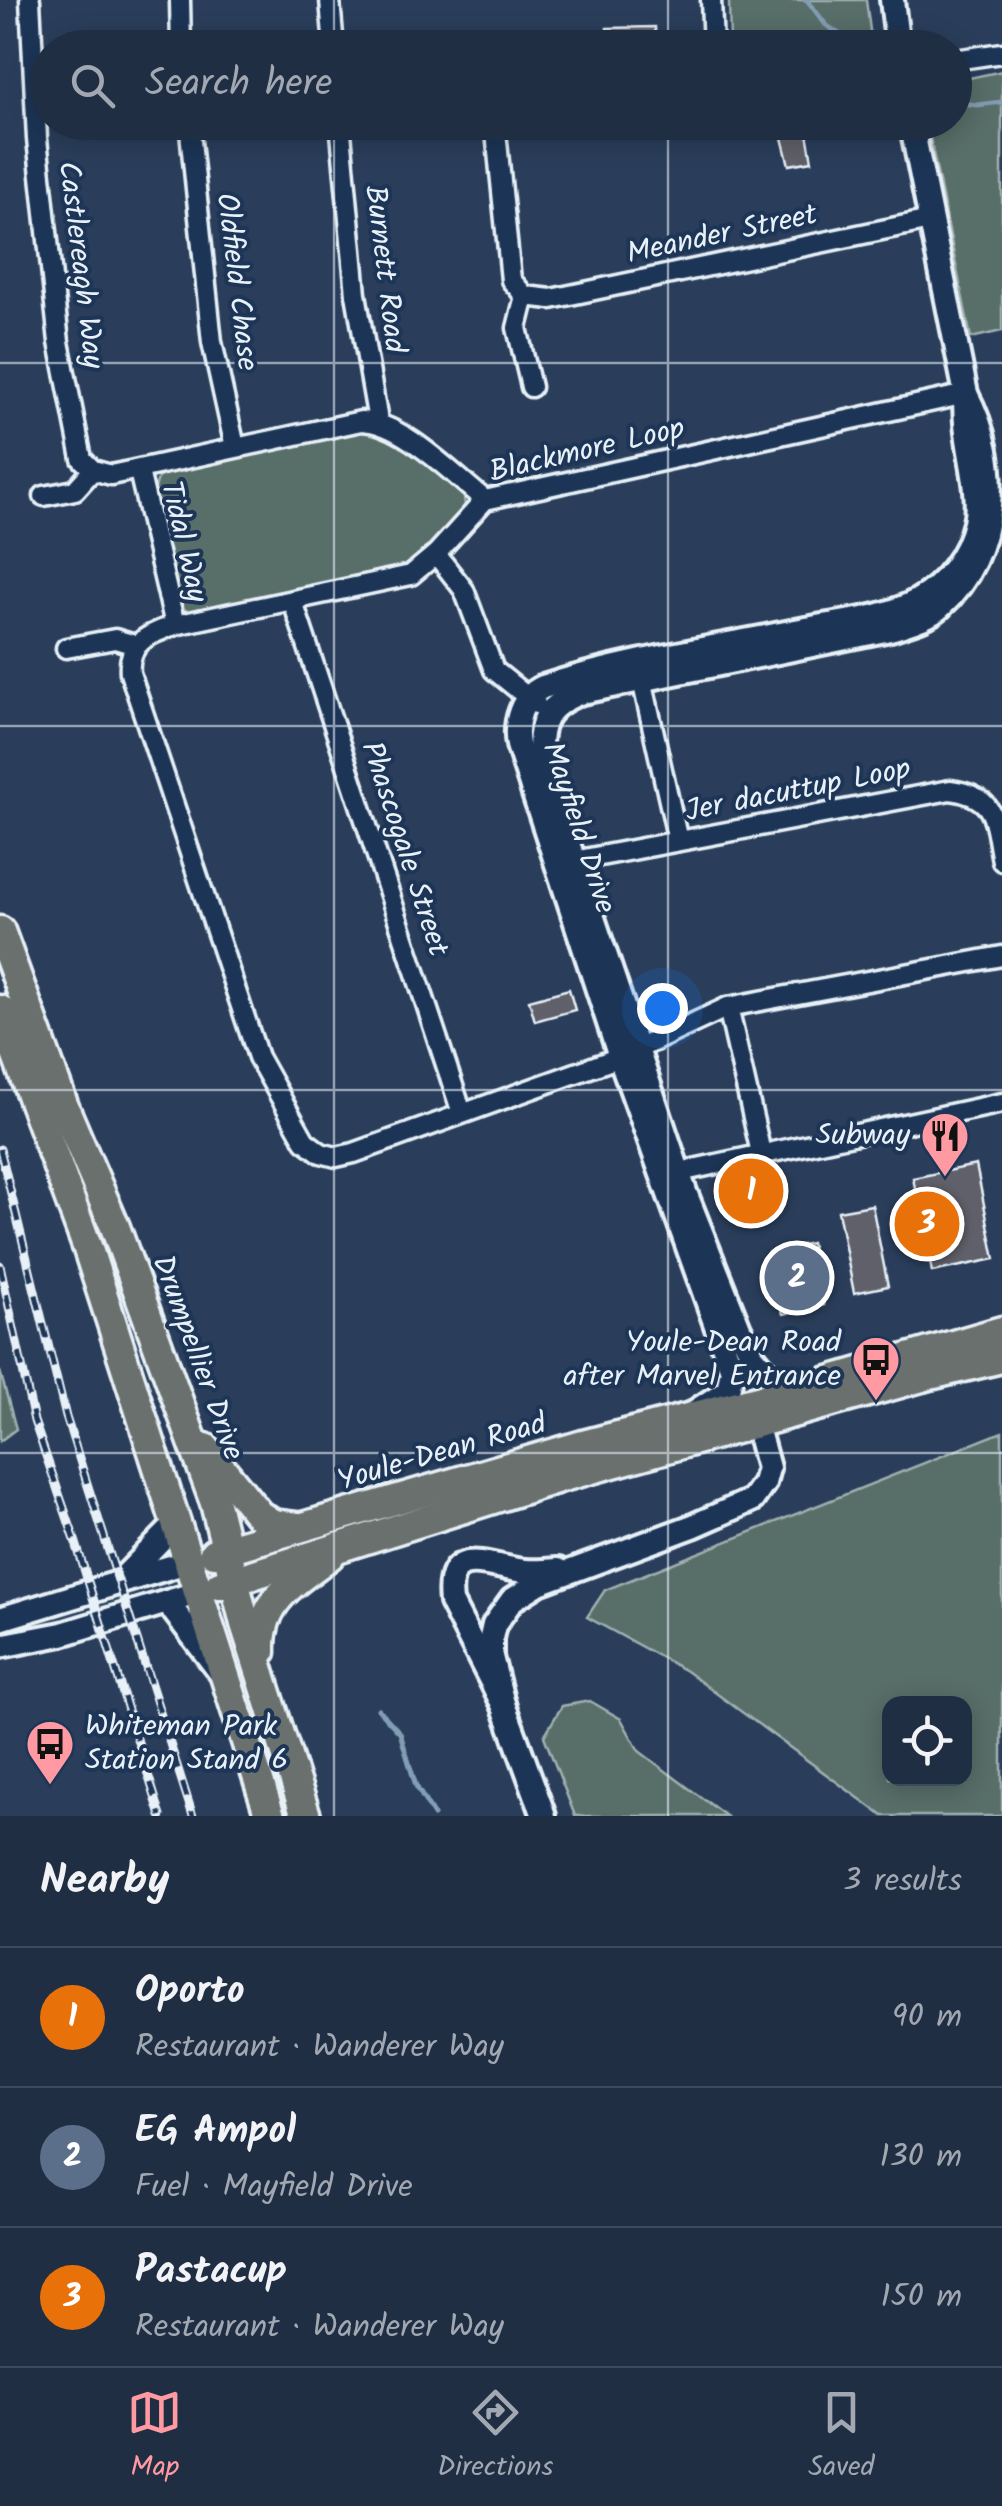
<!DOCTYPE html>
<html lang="en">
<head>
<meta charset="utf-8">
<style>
  body { margin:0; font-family:Kalam,sans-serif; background:#2d3a4f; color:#f1f3f6 }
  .controls { position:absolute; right:30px; bottom:30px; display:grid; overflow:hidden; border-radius:20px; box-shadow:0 5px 25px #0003 }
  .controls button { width:90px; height:90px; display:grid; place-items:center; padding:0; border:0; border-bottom:2px solid #3d4a5d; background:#202e44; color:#f1f3f6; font:50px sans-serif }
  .you { position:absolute; left:662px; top:1008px; width:35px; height:35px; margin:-25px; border:8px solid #fff; border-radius:50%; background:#1a73e8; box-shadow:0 0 0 15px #1a73e833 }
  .badge { display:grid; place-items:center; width:65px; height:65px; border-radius:50%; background:#ff9aa2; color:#fff; font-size:32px; font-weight:700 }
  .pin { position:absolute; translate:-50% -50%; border:5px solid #fff; box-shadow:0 2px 10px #0006 }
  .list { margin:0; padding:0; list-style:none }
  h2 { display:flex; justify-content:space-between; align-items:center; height:130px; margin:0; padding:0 40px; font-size:42px }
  h2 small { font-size:32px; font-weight:400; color:#a2a8b2 }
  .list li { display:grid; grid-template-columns:65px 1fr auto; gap:30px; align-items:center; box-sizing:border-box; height:140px; padding:0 40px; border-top:2px solid #3d4a5d }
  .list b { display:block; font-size:38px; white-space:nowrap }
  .list p { margin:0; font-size:32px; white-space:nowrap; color:#a2a8b2 }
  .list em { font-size:32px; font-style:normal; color:#a2a8b2 }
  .icon { flex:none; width:55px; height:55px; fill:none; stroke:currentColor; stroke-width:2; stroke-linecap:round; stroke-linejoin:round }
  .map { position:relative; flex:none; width:1002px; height:1816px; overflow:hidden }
  .search { position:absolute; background:#202e44; box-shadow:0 5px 25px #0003; left:30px; right:30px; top:30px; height:110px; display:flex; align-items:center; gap:25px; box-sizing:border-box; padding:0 35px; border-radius:55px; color:#a2a8b2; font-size:38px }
  .sheet { height:550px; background:#202e44 }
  nav { display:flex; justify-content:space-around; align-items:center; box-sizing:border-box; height:140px; border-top:2px solid #3d4a5d; background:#202e44; font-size:28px; color:#a2a8b2 }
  nav a { display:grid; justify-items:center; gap:5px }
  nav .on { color:#ff9aa2 }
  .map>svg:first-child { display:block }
</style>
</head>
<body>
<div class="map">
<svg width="1002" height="1816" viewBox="0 0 1002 1816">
  <rect width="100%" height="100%" fill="#2a3e5b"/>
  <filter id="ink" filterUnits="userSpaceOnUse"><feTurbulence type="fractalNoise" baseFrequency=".01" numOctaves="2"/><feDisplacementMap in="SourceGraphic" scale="20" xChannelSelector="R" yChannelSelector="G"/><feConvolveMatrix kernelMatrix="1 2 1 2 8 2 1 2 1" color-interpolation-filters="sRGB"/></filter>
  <g filter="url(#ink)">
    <g fill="#596e69" stroke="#a0b0b0" stroke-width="2.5" fill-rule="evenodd">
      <polygon points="729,0 866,0 871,38 876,47 725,47 730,43"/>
      <polygon points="1002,71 1002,331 971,338 927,123 954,122 955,81"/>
      <polygon points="371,425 403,438 463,489 466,515 420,565 199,617 187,613 179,600 154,492 158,478 172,469"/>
      <polygon points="0,1371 16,1429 0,1441"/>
      <path d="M1002,1432V1816H883L686,1671L587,1617L605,1590ZM890,1704H964V1778H890Z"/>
      <polygon points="590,1701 621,1719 639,1751 726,1816 575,1816 544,1736 562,1706"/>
    </g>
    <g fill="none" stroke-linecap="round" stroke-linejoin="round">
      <g stroke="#839eb4" stroke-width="5">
        <polyline points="807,0 826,25 848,40"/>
        <polyline points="954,102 977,105 1002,102"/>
        <polyline points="378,1709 400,1733 416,1786 434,1816"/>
      </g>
    </g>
    <g fill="#60606a" stroke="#e8f1f8" stroke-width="2.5">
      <polygon points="655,27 656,48 607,48 607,28"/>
      <polygon points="778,122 805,122 812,161 789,165"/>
      <polygon points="569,989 575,1010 535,1021 529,1000"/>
      <polygon points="976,1165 995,1259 932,1272 913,1178"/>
      <polygon points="771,1176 777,1197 729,1208 725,1185"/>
      <polygon points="872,1205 888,1286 854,1293 838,1211"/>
      <polygon points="811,1243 824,1305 783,1314 769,1252"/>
    </g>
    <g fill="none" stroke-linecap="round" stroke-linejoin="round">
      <g stroke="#e8f1f8" stroke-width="25">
        <g id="minor">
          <path d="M30,0L37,139L59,342L82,459L93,470L111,475L361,421C403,422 452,474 485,500"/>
          <polyline points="180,0 181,48"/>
          <polyline points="330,0 334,48"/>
          <polyline points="711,0 713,48"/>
          <polyline points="954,60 1002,53"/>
          <polyline points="189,122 212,342 235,447"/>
          <polyline points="340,122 356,294 378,421"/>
          <polyline points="495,122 511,280 525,296 517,328 531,387"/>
          <polyline points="525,296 551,299 930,220"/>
          <path d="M966,394L485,500L436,554L411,575L175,625C150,634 127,642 130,673L258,1057L305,1141L321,1153L336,1157L354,1153L620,1057L728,1007L1002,956"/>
          <polyline points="139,471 175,625"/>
          <polyline points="44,496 75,490 93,470"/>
          <polyline points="436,554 464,590 494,670 536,704"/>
          <polyline points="293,602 462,1113"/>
          <polyline points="66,648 115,639 135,645"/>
          <polyline points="640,671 678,841"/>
          <path d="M563,863L950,790C998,796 994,822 1002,861"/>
          <polyline points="728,1007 761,1153"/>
          <polyline points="670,1174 1002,1103"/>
        </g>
      </g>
      <g stroke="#e8f1f8" stroke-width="30">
        <g id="tertiary">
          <polyline points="892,0 898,48"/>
          <path d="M803,1388L768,1374L752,1355L739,1328L685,1192L541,763C537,725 544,706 582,692L890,629C907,623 927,619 940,607C1000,552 1002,462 966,394"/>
          <path d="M699,1409L728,1390L732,1370L620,1057L518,745C514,722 521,697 543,687C628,660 719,647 806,629C842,622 884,619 917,601C945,585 968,555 975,523C983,486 961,437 966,394L911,122"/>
          <polyline points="122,1579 178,1522"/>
          <polyline points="167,1602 220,1672"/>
          <polyline points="0,1619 190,1561"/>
          <polyline points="0,1646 62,1634 200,1592"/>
          <polyline points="503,1704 491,1657 491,1638 494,1625 512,1600 539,1583 693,1526 752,1500 764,1483 768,1468 756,1424 741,1415"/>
          <path d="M544,1816L503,1704L451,1602C444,1541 491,1568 525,1571C536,1572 547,1571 558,1570"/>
        </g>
      </g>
      <g stroke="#e8f1f8" stroke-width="35">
        <g id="primary">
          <polyline points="0,931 64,1107 115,1227 215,1503 245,1624 306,1816"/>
          <polyline points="0,1010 88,1249 270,1816"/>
          <polyline points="205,1448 259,1515 273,1524 297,1527"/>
          <polyline points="214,1553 583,1445 815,1385 1002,1331"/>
          <polyline points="220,1585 559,1478 922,1377 1002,1358"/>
          <path d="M261,1652C259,1600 293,1584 330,1555"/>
        </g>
      </g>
      <use href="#minor" stroke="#1d3557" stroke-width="18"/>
      <use href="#tertiary" stroke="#1d3557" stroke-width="22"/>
      <use href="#primary" stroke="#6a706d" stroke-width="28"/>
      <g stroke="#e8f1f8" stroke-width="9">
        <g id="rail">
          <polyline points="0,1149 66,1417 193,1816"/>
          <polyline points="0,1265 34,1421 76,1543 161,1816"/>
        </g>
      </g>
      <use href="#rail" stroke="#1d3557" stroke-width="5" stroke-dasharray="15" stroke-linecap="butt"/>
    </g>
  </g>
  <path fill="none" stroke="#e8f1f8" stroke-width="2.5" stroke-opacity="0.55" d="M334,0V48M668,0V48M334,122V1816M668,122V1816M0,363H1002M0,726H1002M0,1090H1002M0,1453H1002"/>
  <defs>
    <g id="restaurant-pin" transform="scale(2.5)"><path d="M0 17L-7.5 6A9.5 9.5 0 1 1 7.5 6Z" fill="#ff9aa2" stroke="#1d3557"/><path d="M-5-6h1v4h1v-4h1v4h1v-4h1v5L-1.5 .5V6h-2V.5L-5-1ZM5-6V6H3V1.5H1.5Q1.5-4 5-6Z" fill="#111"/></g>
    <g id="bus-pin" transform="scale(2.5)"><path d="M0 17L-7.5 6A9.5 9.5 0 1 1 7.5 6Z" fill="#ff9aa2" stroke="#1d3557"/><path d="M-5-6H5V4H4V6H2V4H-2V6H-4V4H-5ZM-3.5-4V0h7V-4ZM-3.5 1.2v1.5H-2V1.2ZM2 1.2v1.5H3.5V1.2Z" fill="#111"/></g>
  </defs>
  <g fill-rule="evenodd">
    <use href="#restaurant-pin" x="945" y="1136"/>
    <use href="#bus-pin" x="876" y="1360"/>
    <use href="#bus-pin" x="50" y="1744"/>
  </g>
  <g text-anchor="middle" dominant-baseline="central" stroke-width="8" stroke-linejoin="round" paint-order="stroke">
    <g font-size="30" fill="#e8f1f8" stroke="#1d3557">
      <text transform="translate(722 235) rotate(-12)">Meander Street</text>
      <text transform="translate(80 265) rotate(83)">Castlereagh Way</text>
      <text transform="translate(384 269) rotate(83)">Burnett Road</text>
      <text transform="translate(236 282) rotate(83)">Oldfield Chase</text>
      <text transform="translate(587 451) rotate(-13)">Blackmore Loop</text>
      <text transform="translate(183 542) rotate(77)">Tidal Way</text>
      <text transform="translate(798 791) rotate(-11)">Jer dacuttup Loop</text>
      <text transform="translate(578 828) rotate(72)">Mayfield Drive</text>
      <text transform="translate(404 849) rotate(72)">Phascogale Street</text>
      <text transform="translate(197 1358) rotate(70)">Drumpellier Drive</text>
      <text transform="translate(442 1453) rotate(-16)">Youle-Dean Road</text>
    </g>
    <g font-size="30" fill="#e8f1f8" stroke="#1d3557" text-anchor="end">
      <text x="910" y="1136">Subway</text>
      <text x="841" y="1343">Youle-Dean Road<tspan x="841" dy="34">after Marvel Entrance</tspan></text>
      <text x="85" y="1727" text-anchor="start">Whiteman Park<tspan x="85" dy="34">Station Stand 6</tspan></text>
    </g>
  </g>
</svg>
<div class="controls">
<button><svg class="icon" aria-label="locate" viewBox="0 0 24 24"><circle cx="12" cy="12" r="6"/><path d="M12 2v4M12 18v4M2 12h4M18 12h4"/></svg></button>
</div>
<div class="you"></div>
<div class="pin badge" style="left:751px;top:1191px;background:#e8710a">1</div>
<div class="pin badge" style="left:797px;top:1278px;background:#5c6f8a">2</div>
<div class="pin badge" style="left:927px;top:1224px;background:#e8710a">3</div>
<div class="search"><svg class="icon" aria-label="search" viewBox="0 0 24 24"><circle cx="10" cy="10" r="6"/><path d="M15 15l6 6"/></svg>Search here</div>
</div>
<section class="sheet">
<h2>Nearby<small>3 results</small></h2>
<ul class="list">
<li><span class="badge" style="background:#e8710a">1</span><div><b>Oporto</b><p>Restaurant · Wanderer Way</p></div><em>90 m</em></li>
<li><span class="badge" style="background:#5c6f8a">2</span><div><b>EG Ampol</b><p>Fuel · Mayfield Drive</p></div><em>130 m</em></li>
<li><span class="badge" style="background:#e8710a">3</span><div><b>Pastacup</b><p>Restaurant · Wanderer Way</p></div><em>150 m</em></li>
</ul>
</section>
<nav>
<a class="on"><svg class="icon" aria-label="map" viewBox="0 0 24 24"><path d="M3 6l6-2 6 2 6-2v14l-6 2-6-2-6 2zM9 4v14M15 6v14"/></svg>Map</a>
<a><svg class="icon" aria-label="directions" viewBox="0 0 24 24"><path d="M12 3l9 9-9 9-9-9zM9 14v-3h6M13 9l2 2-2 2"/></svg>Directions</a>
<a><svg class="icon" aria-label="saved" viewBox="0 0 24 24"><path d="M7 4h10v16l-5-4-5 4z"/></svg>Saved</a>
</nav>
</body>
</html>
